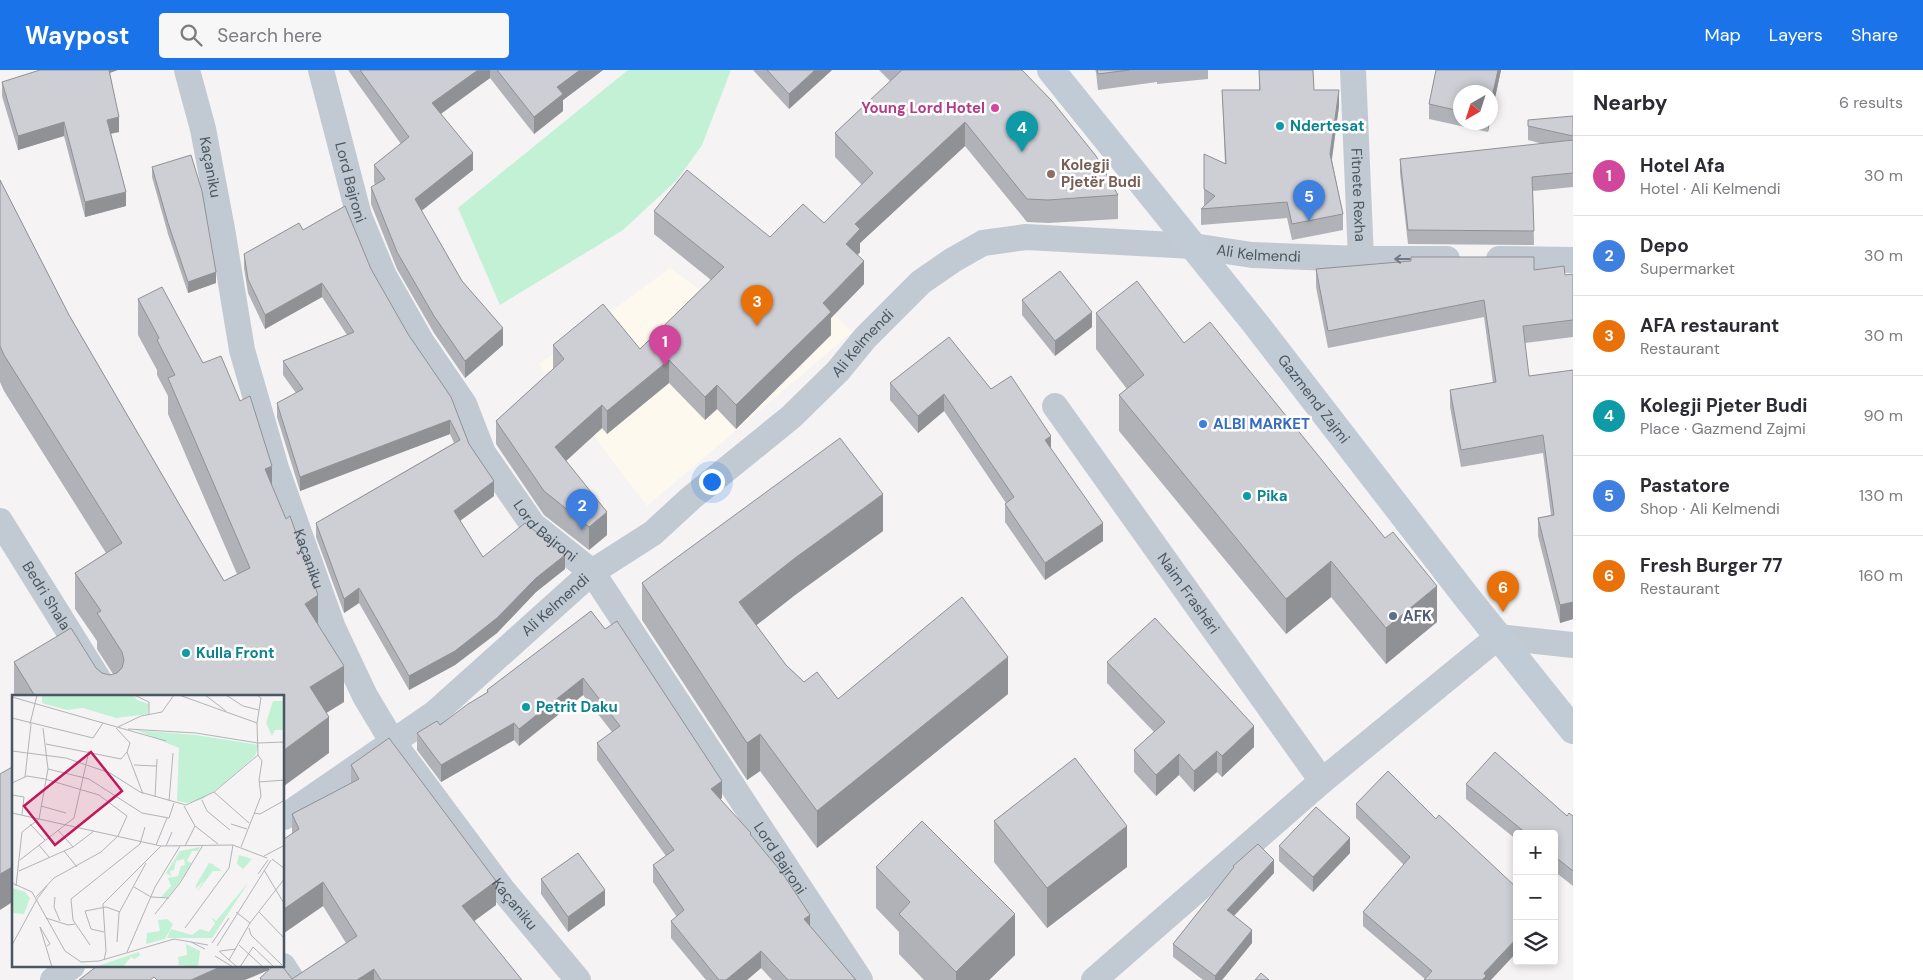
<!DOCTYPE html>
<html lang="en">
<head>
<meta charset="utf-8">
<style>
  body { margin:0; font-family:"DM Sans",sans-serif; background:#f7f7f7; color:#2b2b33 }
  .controls { position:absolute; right:15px; bottom:15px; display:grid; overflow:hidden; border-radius:5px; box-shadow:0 2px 8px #0003 }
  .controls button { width:45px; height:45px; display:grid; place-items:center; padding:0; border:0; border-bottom:1px solid #e1e1e2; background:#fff; color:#2b2b33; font:25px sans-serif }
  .compass { position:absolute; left:1453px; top:15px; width:45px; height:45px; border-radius:50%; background:#fff; box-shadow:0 2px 8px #0003; rotate:219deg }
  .you { position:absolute; left:711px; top:411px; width:18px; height:18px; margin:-12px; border:4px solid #fff; border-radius:50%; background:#1a73e8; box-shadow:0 0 0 8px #1a73e833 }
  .badge { display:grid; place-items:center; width:32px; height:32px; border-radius:50%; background:#1a73e8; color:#fff; font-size:16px; font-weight:700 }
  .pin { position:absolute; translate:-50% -41px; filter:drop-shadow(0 1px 2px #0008) }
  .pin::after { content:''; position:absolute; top:26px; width:18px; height:15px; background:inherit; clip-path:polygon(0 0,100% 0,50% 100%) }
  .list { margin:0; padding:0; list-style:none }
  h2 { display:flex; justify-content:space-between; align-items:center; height:65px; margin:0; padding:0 20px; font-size:21px }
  h2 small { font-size:16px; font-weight:400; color:#7c7c81 }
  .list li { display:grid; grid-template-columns:32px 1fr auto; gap:15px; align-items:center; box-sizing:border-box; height:80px; padding:0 20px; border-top:1px solid #e1e1e2 }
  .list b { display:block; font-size:19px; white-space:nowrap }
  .list p { margin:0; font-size:16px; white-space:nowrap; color:#7c7c81 }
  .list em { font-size:16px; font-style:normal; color:#7c7c81 }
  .icon { flex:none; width:28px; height:28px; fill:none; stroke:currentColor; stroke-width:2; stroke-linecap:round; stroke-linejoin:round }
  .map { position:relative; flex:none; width:1573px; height:910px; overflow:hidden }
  header { display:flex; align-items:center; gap:30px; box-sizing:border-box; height:70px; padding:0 25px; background:#1a73e8; color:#fff }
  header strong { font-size:24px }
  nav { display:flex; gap:28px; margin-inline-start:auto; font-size:18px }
  .search { width:350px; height:45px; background:#f7f7f7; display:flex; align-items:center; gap:12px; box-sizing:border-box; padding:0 18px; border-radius:5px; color:#7c7c81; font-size:19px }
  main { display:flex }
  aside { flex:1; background:#fff }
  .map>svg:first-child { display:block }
</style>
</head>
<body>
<header>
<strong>Waypost</strong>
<div class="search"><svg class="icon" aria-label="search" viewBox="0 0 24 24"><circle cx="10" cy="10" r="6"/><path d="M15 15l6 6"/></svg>Search here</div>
<nav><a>Map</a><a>Layers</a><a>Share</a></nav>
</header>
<main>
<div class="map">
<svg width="1573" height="910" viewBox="0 0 1573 910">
  <rect width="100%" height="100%" fill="#f5f3f3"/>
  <polygon fill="#fdf9ef" points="757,168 852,262 647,436 539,294 670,198 700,220"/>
  <polygon fill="#c3f1d5" points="628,0 731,0 702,75 677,110 623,160 500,235 458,138"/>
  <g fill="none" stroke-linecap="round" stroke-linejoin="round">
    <g stroke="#c1cad2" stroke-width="26">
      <path id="s1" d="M187,0L203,59L222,159L242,280L276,398L333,558L365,626L392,671L502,819L578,910"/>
      <path id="s2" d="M321,0L359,146L384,206L421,271L464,334L483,383L533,455L592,502L860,910"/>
      <path id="s3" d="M1353,0L1361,189"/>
      <polyline points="1499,189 1573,190"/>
      <path id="s4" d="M1055,336L1322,711"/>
      <path id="s5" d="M0,451L109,626"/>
      <path id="s6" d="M284,747L435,643L592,502L653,463L691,428L791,347L838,301L865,268L921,212L953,190L983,173L1026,167L1193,176L1252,185L1361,189H1447"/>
      <polyline points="283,896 292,910"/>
      <polyline points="53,910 72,896"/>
      <polyline points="1094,910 1322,711 1498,567 1573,575"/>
    </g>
    <path stroke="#c1cbd6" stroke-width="28" id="s7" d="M1051,0L1255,253L1465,525L1573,660"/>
  </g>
  <g fill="#b0b2b7">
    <polygon points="348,0 603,0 563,30 563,41 534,64 490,8 441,44 473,100 421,141 462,211 503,275 465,308 434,263 397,199 371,134 371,117 375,115 374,112 374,95 401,74"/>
    <polygon points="753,0 832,0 789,39"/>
    <polygon points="879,0 1022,0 1118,125 1118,149 1048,153 1027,152 965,76 860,173 860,182 858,185 864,214 831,248 831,265 736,359 717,339 705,350 669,313 607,364 602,358 566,391 607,465 589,480 544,445 496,374 496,351 553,299 553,275 640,279 711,210 654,164 654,141 770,167 824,153 862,115 835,87 835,63 891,12"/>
    <polygon points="1095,0 1208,0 1208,9 1157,14 1157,12 1098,20 1096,2"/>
    <polygon points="1259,0 1313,0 1314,20 1339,36 1332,90 1343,144 1343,160 1292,170 1287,148 1201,155 1201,139 1205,136 1204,135 1204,84 1225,94 1222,20 1259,20"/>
    <polygon points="1436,0 1501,0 1490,51 1490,22 1460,22 1460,52 1490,52 1488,62 1429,49 1429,34"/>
    <polygon points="110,3 119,62 111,64 126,136 85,147 64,66 18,80 2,26 2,12"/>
    <polygon points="1573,46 1573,117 1533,121 1534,175 1408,174 1400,103 1400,89 1543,74 1528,70 1528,56"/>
    <polygon points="152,97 216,213 188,223 168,164 152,107"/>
    <polygon points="0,110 69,245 224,511 237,504 168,344 168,326 157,305 157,300 138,265 138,229 203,293 272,416 344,632 326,643 329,683 284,626 14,626 14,592 96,598 102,603 110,605 113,604 97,579 97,571 75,539 75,503 106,483 4,321 0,312"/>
    <polygon points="303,160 371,199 469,374 494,426 460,451 483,487 565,499 536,522 497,563 455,595 409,620 359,533 344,543 316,467 316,453 454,373 450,364 300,421 277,347 277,333 296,323 283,305 283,291 347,265 322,227 265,259 248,223 244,198 244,184"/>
    <polygon points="1411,187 1534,200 1565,205 1573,204 1573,267 1525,273 1529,306 1573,300 1573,549 1560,553 1538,466 1538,448 1551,445 1543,383 1461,397 1450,337 1450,320 1493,313 1484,247 1328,278 1316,217 1316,199 1411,191"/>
    <polygon points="1022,230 1092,257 1055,286 1022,245"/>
    <polygon points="1096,243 1184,273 1437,552 1386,594 1331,527 1286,564 1119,361 1119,325 1127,319 1096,279"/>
    <polygon points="890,313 991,319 1051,379 1103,471 1045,510 1005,452 1005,434 1006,433 944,341 918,363 890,330"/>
    <polygon points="883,461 795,525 756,555 786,595 804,612 838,629 1008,624 817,778 760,701 747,710 642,550 642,513"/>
    <polygon points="591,541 722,728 720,729 751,766 810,856 856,910 772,910 761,898 747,910 706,910 671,868 671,851 677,847 653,812 653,795 666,786 597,690 597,673 612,662 583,625 519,676 514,670 441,712 417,680 417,663 440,655 487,623 487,620"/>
    <polygon points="1107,592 1254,677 1222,707 1217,702 1194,722 1179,705 1156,726 1134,702 1134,680 1154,662 1107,613"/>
    <polygon points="351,695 496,835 474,851 522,910 260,910 260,908 292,909 346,873 323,836 284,863 284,769 292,764 292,744 351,714"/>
    <polygon points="1466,714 1567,746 1573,746 1573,816 1554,801 1554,764 1517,764 1517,770 1466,729"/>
    <polygon points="1356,734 1436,749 1517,818 1425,909 1363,856 1363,842 1404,795 1356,748"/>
    <polygon points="994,751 1127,797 1047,858 994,792"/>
    <polygon points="1279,776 1350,783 1313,822 1279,791"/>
    <polygon points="1233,796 1274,803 1234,846 1252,873 1222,910 1203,910 1173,887 1173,874 1233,798"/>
    <polygon points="876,797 1015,885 989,910 924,910 899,884 899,862 876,838"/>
    <polygon points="541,809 605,835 568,862 541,824"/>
  </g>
  <g fill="#909195">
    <polygon points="107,0 118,0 107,4"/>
    <polygon points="478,0 490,0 490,8 432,50 432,33"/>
    <polygon points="580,0 603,0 563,30 563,41 534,64 534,47 557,17"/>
    <polygon points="815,0 832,0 789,39 789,24"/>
    <polygon points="1498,0 1501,0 1490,51 1490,36"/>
    <polygon points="1339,20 1339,36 1330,100 1330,84"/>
    <polygon points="119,47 119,62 107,64 107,50"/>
    <polygon points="64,52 64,66 18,80 18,66"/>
    <polygon points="965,52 965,76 860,173 860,182 846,197 846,174 855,154"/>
    <polygon points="1488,52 1490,52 1488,62"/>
    <polygon points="473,83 473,100 415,146 415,129"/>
    <polygon points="126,122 126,136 85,147 85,132"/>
    <polygon points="864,191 864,214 831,248 831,265 736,359 736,335 823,233"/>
    <polygon points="216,202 216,213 188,223 188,212"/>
    <polygon points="322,213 322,227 265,259 265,245"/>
    <polygon points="1092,242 1092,257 1055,286 1055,271"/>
    <polygon points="503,258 503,275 465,308 465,291"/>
    <polygon points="669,290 669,313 607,364 607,341"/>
    <polygon points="717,315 717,339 705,350 705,327"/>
    <polygon points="944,324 944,341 918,363 918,346"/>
    <polygon points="602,335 602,358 555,401 555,377"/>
    <polygon points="450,350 450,364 300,421 300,407"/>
    <polygon points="1051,366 1051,383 1045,370"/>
    <polygon points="272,396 272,432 265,399"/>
    <polygon points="494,411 494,426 454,455 454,441"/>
    <polygon points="883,424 883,461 795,525 739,569 739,532 795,488"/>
    <polygon points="607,442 607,465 589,480 589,457"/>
    <polygon points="1103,453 1103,471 1045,510 1045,493"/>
    <polygon points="565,485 565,499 536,522 497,563 455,595 409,620 409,606 536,508"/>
    <polygon points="1331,491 1331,527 1286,564 1286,529"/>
    <polygon points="1437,516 1437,552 1386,594 1386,558"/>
    <polygon points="359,518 359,533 344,543 344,529"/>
    <polygon points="318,525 318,561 305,534"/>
    <polygon points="1573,532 1573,549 1560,553 1560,535"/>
    <polygon points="1008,587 1008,624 817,778 817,741"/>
    <polygon points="344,596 344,632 310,653 310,617"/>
    <polygon points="583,608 583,625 519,676 519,659"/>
    <polygon points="329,647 329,683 284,716 284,680"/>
    <polygon points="514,653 514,670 441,712 441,695"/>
    <polygon points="1254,656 1254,677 1222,707 1222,686"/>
    <polygon points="760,664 760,701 747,710 747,673"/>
    <polygon points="1217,681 1217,702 1194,722 1194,701"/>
    <polygon points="1179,684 1179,705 1156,726 1156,705"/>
    <polygon points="722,711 722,728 711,736 711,719"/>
    <polygon points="1127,756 1127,797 1047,858 1047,818"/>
    <polygon points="1350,768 1350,783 1313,822 1313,807"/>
    <polygon points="1274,790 1274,803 1227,853 1227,840"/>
    <polygon points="14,796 14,831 0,840 0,804"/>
    <polygon points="496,811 496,835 462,860 462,836"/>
    <polygon points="323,812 323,836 284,863 284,839"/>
    <polygon points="605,820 605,835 568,862 568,847"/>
    <polygon points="1015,844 1015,885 989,910 956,910 956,902"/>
    <polygon points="810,845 810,861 804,849"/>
    <polygon points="1252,860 1252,873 1222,910 1215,910 1215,906"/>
    <polygon points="1517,868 1517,882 1491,910 1482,910 1484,903"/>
    <polygon points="761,881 761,898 747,910 726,910"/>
    <polygon points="222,896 269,896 269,900 245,910 191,910"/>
    <polygon points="374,899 374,910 357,910"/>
  </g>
  <g fill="#cdcfd5" stroke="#909195">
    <polygon points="40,0 109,0 119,47 107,50 126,122 85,132 64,52 18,66 2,12"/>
    <polygon points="360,0 478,0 432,33 473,83 415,129 462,211 503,258 465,291 434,246 397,182 371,117 385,109 374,95 409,67"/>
    <polygon points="497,0 580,0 557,17 563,24 534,47"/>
    <polygon points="767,0 815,0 789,24"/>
    <polygon points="902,0 1022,0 1052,31 1096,86 1118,125 1048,130 1027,129 965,52 855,154 860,159 846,174 864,191 823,233 831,242 736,335 717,315 705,327 669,290 607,341 602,335 555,377 607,442 589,457 544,421 496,351 564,289 553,275 603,234 640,279 724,197 654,141 687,100 770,167 803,134 824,153 873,103 835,63"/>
    <polygon points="1097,0 1129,0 1098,4"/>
    <polygon points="1259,0 1313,0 1314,20 1339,20 1330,84 1343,144 1292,154 1287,132 1201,139 1215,126 1204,119 1204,84 1226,94 1222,20 1260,20"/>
    <polygon points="1436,0 1498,0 1490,36 1490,22 1460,22 1460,41 1429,34"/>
    <polygon points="1573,46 1573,66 1528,56 1528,50"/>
    <polygon points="1573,70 1573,103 1532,107 1534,161 1408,160 1400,89"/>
    <polygon points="191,85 202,121 216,202 188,212 168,153 152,97"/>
    <polygon points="0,110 69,245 224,511 250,498 168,308 175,305 157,270 159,268 138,229 162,217 203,293 221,286 240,331 250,326 272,396 265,399 286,449 290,446 318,525 305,534 344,596 310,617 329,647 284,680 284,626 35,626 14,592 71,558 96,598 102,603 110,605 117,603 122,598 124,590 122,582 97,543 101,541 75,503 122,473 4,285 0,276"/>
    <polygon points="345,136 371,199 408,264 451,327 469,374 494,411 454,441 483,487 525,453 565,485 536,508 497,548 455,581 409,606 359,518 344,529 316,453 460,370 450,350 300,407 277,333 303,319 283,291 354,262 322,213 265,245 248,209 244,184 299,153 303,160"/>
    <polygon points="1411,187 1534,187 1534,200 1564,196 1565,205 1573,204 1573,250 1523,256 1529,306 1573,300 1573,532 1560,535 1538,448 1554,445 1543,365 1461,380 1450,320 1496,312 1484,230 1328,261 1316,199 1411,191"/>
    <polygon points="1060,201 1092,242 1055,271 1022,230"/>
    <polygon points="1137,211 1184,273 1210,252 1385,468 1393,462 1437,516 1386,558 1331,491 1286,529 1119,325 1144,305 1096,243"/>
    <polygon points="949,267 991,319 1011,306 1051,366 1045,370 1103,453 1045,493 1005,434 1014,427 944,324 918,346 890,313"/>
    <polygon points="840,368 883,424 795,488 739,532 786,595 804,612 817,602 838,629 962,527 1008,587 817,741 760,664 747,673 642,513"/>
    <polygon points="591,541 605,559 617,551 722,711 711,719 751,763 750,764 783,804 810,845 804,849 856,910 788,910 761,881 726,910 719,910 671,851 684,840 653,795 674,780 597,673 620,656 583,608 519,659 514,653 441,695 417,663 437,651 440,655 468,634 488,622 487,620"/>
    <polygon points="1155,548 1254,656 1222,686 1217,681 1194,701 1179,684 1156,705 1134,680 1165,652 1107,592"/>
    <polygon points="389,668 496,811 462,836 522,910 381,910 374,899 357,910 261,910 260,908 273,896 282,896 292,909 357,866 323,812 284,839 284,769 299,759 292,744 359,709 351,695"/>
    <polygon points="1495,682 1567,746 1569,743 1573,746 1573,801 1554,786 1554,764 1527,764 1466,714"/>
    <polygon points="1075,688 1127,756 1047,818 994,751"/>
    <polygon points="14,696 14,796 0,804 0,704"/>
    <polygon points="1388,701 1436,749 1439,745 1517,818 1517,868 1484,903 1486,906 1482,910 1424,910 1432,901 1363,842 1410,787 1356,734"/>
    <polygon points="1316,737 1350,768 1313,807 1279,776"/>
    <polygon points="922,751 1015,844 956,902 899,844 910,832 876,797"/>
    <polygon points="1258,774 1274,790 1227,840 1252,860 1215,906 1173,874 1234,797 1233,796"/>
    <polygon points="578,783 605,820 568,847 541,809"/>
    <polygon points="97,896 222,896 191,910 157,910 154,907 150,910 79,910"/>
    <polygon points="1261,903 1269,910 1255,910"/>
  </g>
  <defs><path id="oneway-shaft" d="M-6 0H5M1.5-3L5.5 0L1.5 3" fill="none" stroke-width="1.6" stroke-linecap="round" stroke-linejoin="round" transform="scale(1.25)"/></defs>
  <use stroke="#6e7983" href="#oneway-shaft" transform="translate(1402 189) rotate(-180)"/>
  <circle fill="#d1479c" stroke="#fff" stroke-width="2" cx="995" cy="38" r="5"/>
  <g fill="#0f9aa8" stroke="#fff" stroke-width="2">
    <circle cx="1280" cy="56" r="5"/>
    <circle cx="1247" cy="426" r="5"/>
    <circle cx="186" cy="583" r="5"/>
    <circle cx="526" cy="637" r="5"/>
  </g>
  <circle fill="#8d6e63" stroke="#fff" stroke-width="2" cx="1051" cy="104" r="5"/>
  <circle fill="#3f7fe0" stroke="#fff" stroke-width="2" cx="1203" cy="354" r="5"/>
  <circle fill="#5c6f8a" stroke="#fff" stroke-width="2" cx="1393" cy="546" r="5"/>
  <g text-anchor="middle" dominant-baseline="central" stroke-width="5" stroke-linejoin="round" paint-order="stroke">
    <g font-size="15" font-weight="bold" fill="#b23c85" stroke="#fff" text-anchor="end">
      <text x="985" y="38">Young Lord Hotel</text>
    </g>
    <g font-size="15" font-weight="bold" fill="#0d838f" stroke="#fff" text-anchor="start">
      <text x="1290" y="56">Ndertesat</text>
      <text x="1257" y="426">Pika</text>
      <text x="196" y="583">Kulla Front</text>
      <text x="536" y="637">Petrit Daku</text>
    </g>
    <g font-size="15" font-weight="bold" fill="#785e54" stroke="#fff" text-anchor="start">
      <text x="1061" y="95">Kolegji<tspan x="1061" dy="17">Pjetër Budi</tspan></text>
    </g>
    <g font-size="15" fill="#4a5661" stroke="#fff">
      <text stroke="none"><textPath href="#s1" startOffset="100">Kaçaniku</textPath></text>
      <text stroke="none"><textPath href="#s2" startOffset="116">Lord Bajroni</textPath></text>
      <text stroke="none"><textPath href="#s3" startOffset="125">Fitnete Rexha</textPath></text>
      <text stroke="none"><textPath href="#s6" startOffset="1185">Ali Kelmendi</textPath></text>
      <text stroke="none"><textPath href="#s6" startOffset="750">Ali Kelmendi</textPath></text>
      <text stroke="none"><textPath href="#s7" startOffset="421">Gazmend Zajmi</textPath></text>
      <text stroke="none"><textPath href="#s2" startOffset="520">Lord Bajroni</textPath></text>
      <text stroke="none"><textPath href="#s1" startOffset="505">Kaçaniku</textPath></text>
      <text stroke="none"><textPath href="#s4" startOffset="230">Naim Frashëri</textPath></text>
      <text stroke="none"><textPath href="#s5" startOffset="88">Bedri Shala</textPath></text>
      <text stroke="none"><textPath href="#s6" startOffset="345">Ali Kelmendi</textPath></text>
      <text stroke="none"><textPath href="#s2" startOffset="925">Lord Bajroni</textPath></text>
      <text stroke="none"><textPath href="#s1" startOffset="910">Kaçaniku</textPath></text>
    </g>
    <g font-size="15" font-weight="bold" fill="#366cbe" stroke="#fff" text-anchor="start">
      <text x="1213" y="354">ALBI MARKET</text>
    </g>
    <g font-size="15" font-weight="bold" fill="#4e5e75" stroke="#fff" text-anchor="start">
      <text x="1403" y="546">AFK</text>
    </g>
  </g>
  <g transform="translate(12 625)">
    <rect width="272" height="272" fill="#f5f3f3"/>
    <path d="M26,0H122L125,5L137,9L136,19L104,23L71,13L55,15L30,8V1ZM261,6H272L273,35H263L260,41L254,28ZM124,35L184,40L247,50L243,61L215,86L191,104L175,108L165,106L167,53ZM188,152L186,156H180L175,166L180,168L167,188L156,202H149L159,191L156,183L166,181L169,171L173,170L172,164L164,166L162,175L158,176L159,181L154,178L168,156ZM227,160L240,164L231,174L225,169ZM197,168L203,170L200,174L203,171L210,176H201L185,197L192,185L184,194V190ZM236,188L200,243H155L159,234L180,240L188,234L197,237L203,228L199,222L204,226ZM1,193L13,197L18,203L12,219L0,218ZM155,224L161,229L153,244L134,249L135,238L148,236L146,225ZM174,249L188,256L186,272L167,270L166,262L175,260ZM127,257L128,260L123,264L119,262L111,272H83Z" fill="#c3f1d5"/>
    <path fill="none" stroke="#b1b4b9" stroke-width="1" d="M122,0L137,7V20M167,0L245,28M193,0L214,16M214,0L231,11L247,15M0,2L154,46M0,23L81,43L91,28M18,29L25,0M106,32L129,21L150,17L162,0M104,33L118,48L115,57L131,99M116,34L184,38L246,48L273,47M34,49L109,64L115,57M0,56L54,63L98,78L128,97L174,110L202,97L246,60L245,28L249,3L245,0M122,70L144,71M36,74L77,84L130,118L157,123L162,108M13,82L19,29M247,87L273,85M0,88L15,81L33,84L87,100L115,121L106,141L89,157L42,183L24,202M202,97L237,128M0,100L12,102L10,120M143,102L145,64M190,105L195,116L218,135M157,106L161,58M29,111L54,118M172,111L183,131M0,118L149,151L221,150L255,163M242,118L248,119L273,105M18,129L33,145M219,129L235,134M183,131L206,149M46,135L61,152M27,150L37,162M144,150L155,123M154,151L160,137M173,151L183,131M229,152L249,101L247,85L250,66L246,60M52,156L65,172M252,161L273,150M260,164L273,174M8,165L62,123L77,56M252,175L273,210M7,176L61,152L82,136M246,179L256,165M0,188L20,197L53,256L69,267L87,266L162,244L196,250M4,191L10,137L27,124L36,74L31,33M122,192L139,202L157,203M43,202L42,212L48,226M25,204L35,191M224,217L238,228M247,217L273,244M143,219L168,188L191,150M34,223L56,230L63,229M173,233L217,173L221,150M237,233L239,240L270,270M92,237L79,234L73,216L94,212L108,217M105,247L107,218L134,168M179,247L193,254M200,248L217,223M0,250L25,204M78,250L61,225L59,204L128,149L133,132M227,250L251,272M35,251L38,249L28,232L40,272M205,251L259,165M207,256L225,272M208,256L224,254M115,257L143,192L168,151M203,261L221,272M92,265L94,256L91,209L149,151M217,265L238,228L273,183M228,272L241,252L262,272"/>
    <path fill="#c2185b" fill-opacity="0.15" stroke="#c2185b" stroke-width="2.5" d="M79,57L110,96L43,150L12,111Z"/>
    <rect width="272" height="272" fill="none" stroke="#4a5661" stroke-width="2.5"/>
  </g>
</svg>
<div class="controls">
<button>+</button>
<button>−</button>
<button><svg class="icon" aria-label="layers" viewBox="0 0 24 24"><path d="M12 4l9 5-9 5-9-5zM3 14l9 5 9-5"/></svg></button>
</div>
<svg class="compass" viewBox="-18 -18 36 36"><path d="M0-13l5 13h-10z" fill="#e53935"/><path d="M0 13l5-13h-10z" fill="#7c7c81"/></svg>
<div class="you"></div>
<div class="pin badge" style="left:665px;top:296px;background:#d1479c">1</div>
<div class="pin badge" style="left:582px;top:460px;background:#3f7fe0">2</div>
<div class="pin badge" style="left:757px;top:256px;background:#e8710a">3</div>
<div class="pin badge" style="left:1022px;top:82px;background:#0f9aa8">4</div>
<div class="pin badge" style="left:1309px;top:151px;background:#3f7fe0">5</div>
<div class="pin badge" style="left:1503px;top:542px;background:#e8710a">6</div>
</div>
<aside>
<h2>Nearby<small>6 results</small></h2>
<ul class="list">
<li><span class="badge" style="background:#d1479c">1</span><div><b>Hotel Afa</b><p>Hotel · Ali Kelmendi</p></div><em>30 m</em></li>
<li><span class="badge" style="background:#3f7fe0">2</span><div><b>Depo</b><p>Supermarket</p></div><em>30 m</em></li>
<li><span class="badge" style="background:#e8710a">3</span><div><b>AFA restaurant</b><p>Restaurant</p></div><em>30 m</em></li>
<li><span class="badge" style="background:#0f9aa8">4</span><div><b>Kolegji Pjeter Budi</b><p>Place · Gazmend Zajmi</p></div><em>90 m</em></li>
<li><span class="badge" style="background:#3f7fe0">5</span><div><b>Pastatore</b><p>Shop · Ali Kelmendi</p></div><em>130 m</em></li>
<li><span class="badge" style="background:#e8710a">6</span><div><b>Fresh Burger 77</b><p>Restaurant</p></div><em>160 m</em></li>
</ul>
</aside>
</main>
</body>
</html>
